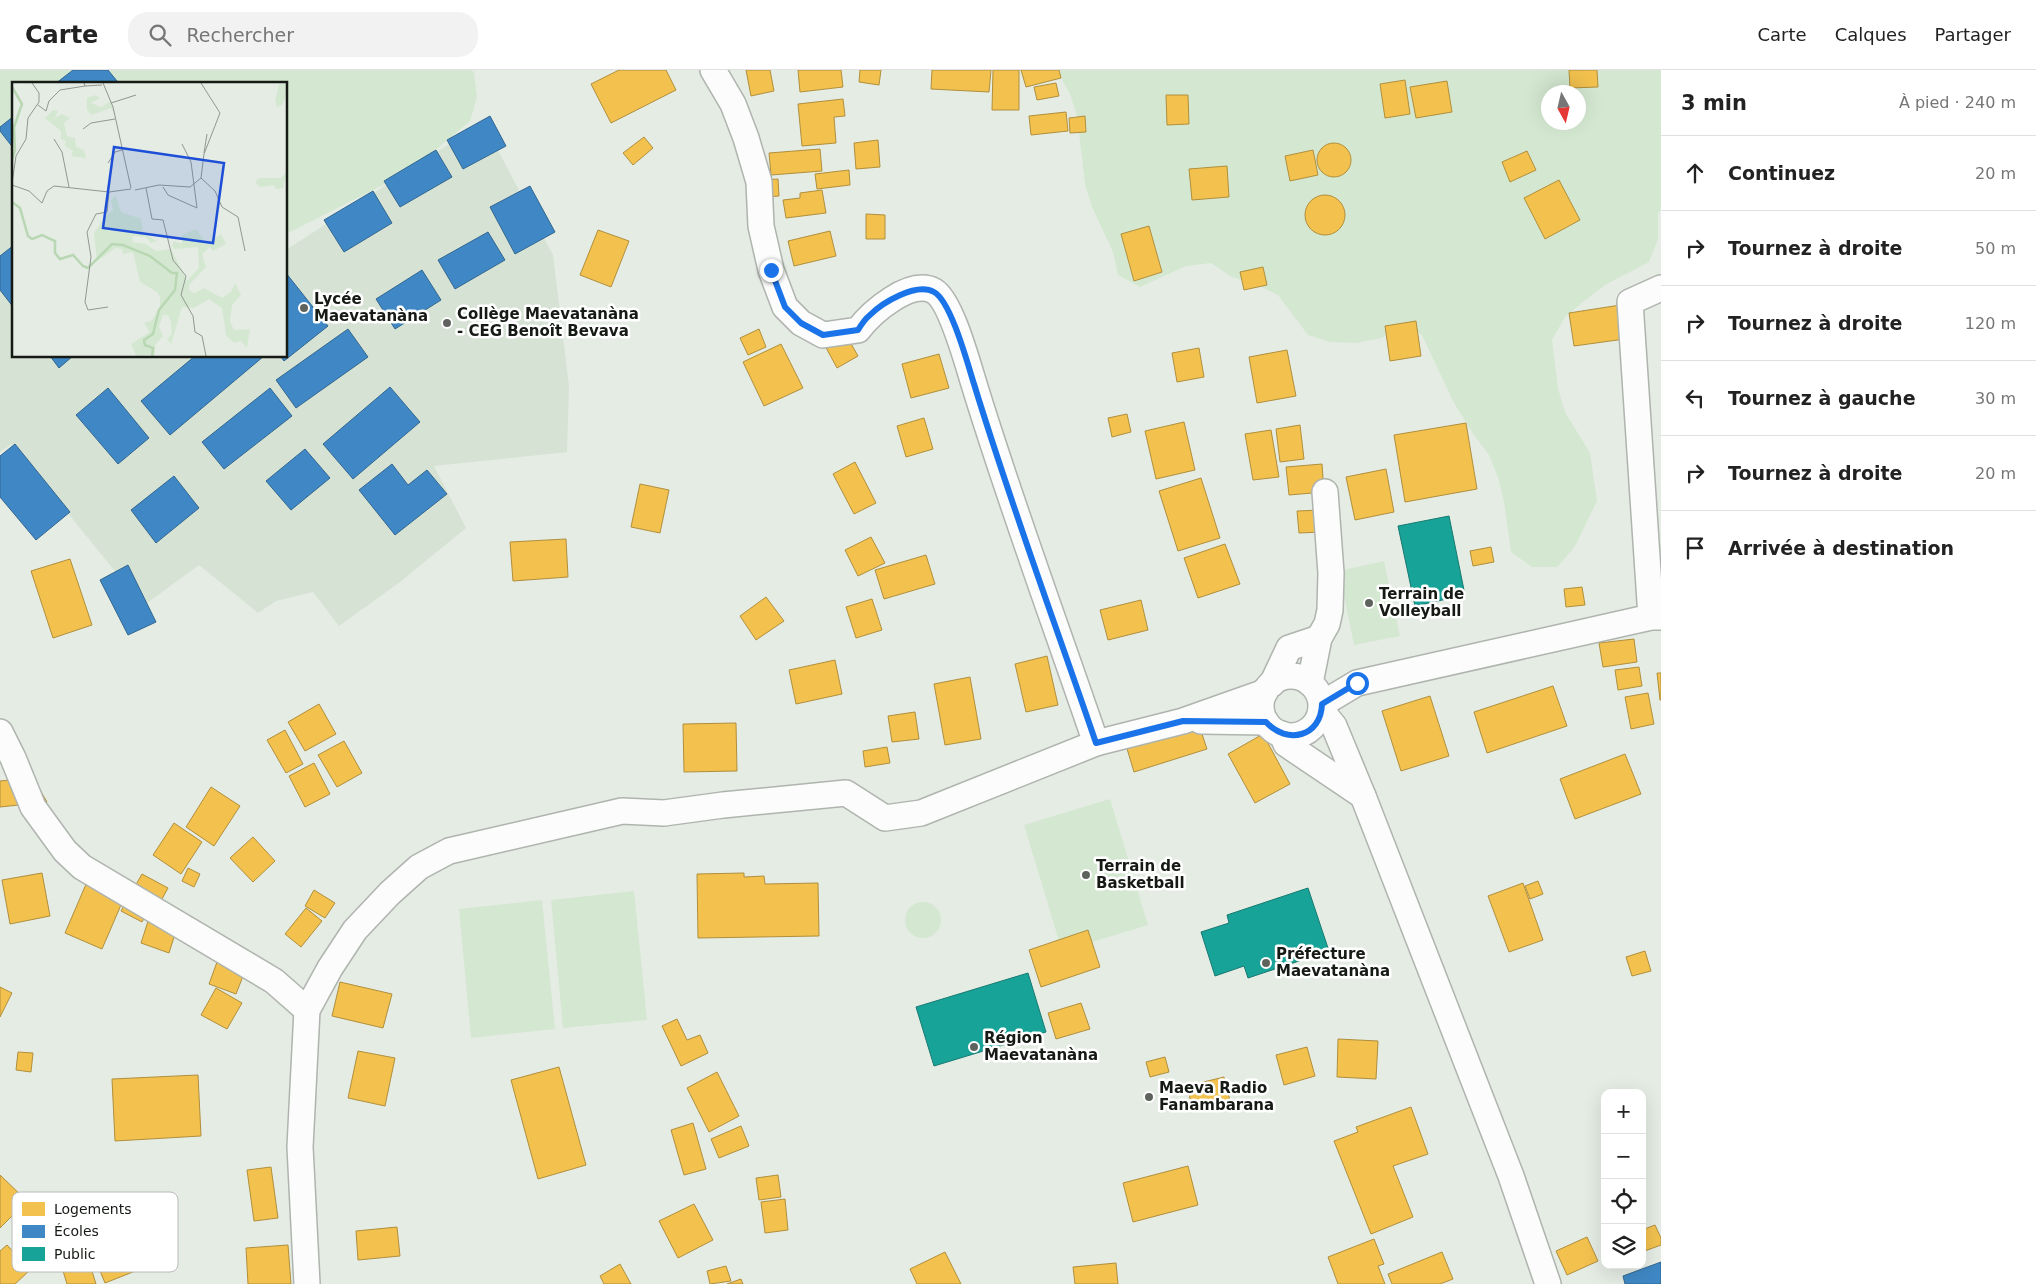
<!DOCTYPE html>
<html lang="fr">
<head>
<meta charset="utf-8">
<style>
  body { margin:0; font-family:"DejaVu Sans",sans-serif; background:#f2f2f2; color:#222 }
  .controls { position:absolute; right:15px; bottom:15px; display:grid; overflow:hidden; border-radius:10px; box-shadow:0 5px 20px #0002 }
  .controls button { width:45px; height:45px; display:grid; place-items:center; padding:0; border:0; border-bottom:1px solid #e0e0e0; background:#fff; color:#222; font:25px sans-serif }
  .compass { position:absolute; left:1541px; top:15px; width:45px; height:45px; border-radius:50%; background:#fff; box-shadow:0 5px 20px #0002; rotate:172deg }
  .stop { position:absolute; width:15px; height:15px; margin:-11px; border:4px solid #1a73e8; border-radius:50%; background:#fff }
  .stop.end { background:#1a73e8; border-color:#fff; box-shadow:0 1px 5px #0008 }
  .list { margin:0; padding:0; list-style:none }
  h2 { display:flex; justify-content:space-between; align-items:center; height:65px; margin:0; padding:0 20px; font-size:21px }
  h2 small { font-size:16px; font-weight:400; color:#767676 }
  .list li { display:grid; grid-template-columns:32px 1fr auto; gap:15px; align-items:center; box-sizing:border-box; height:75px; padding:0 20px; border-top:1px solid #e0e0e0 }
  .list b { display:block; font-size:19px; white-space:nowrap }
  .list em { font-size:16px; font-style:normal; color:#767676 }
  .icon { flex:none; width:28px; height:28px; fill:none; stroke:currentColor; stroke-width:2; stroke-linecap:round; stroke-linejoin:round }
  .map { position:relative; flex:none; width:1661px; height:1214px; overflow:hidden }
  header { display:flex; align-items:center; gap:30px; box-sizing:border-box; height:70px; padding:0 25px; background:#fff; border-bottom:1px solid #e0e0e0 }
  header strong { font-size:24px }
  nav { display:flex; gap:28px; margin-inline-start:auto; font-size:18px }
  .search { width:350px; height:45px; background:#f2f2f2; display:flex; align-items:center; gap:12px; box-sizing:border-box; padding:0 18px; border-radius:20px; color:#767676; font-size:19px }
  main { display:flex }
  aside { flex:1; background:#fff }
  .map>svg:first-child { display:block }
</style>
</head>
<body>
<header>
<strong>Carte</strong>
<div class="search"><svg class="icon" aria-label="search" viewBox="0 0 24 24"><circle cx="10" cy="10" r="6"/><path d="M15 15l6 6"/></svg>Rechercher</div>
<nav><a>Carte</a><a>Calques</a><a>Partager</a></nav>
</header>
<main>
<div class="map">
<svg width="1661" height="1214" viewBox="0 0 1661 1214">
  <rect width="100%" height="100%" fill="#e5ece4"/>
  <polygon fill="#d6e2d4" points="0,0 139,0 150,14 14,14 14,286 286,286 286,180 483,52 553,185 569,316 567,382 434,396 466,458 400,512 339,556 313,522 276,531 258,543 199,495 143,536 12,374 0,382"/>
  <g fill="#d4e8d1" fill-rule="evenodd">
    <polygon points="0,0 71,0 76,7 68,14 14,14 14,56 0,66"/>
    <polygon points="109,0 471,0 474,2 477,27 470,51 432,83 387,113 286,164 286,14 117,14"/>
    <path d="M1053,0H1661V139L1658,144V169L1649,192L1605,215L1583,232L1565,247L1552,270L1558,318L1565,342L1590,383L1597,431L1574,478L1557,497H1532L1511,482L1504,432L1498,407L1489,385L1474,365L1454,333L1422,265L1400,253L1382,268L1356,273L1330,272L1308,265L1278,225L1255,214L1232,207L1211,193L1186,196L1140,217L1118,205L1113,182L1092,137L1085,114L1077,46L1070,24L1057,1ZM1548,22H1578V52H1548Z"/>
    <polygon points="1384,491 1400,566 1354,575 1339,501"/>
    <polygon points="1110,729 1148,855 1062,881 1024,755"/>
    <polygon points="634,821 647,950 563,958 551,830"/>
    <polygon points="542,830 555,959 471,968 459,839"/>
    <circle cx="923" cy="850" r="18"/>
  </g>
  <g fill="#f2c14e" stroke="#b08f3d">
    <polygon points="619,0 666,0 676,20 611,53 591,14"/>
    <polygon points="746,0 770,0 774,21 751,26"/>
    <polygon points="798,0 841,0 843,17 800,22"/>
    <polygon points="860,0 881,0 879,15 859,12"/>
    <polygon points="932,0 991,0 989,22 931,19"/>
    <polygon points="993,0 1019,0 1019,40 992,40"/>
    <polygon points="1021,0 1059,0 1061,8 1026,17"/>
    <polygon points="1569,0 1597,0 1598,17 1570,18"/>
    <polygon points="1405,10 1410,44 1385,48 1380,14"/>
    <polygon points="1447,11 1452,42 1416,48 1410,17"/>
    <polygon points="1056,13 1059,26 1037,30 1034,17"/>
    <polygon points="1166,25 1188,25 1189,54 1167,55"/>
    <polygon points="843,29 845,46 834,47 836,73 802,76 798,34"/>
    <polygon points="1066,42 1068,61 1031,65 1029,46"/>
    <polygon points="1085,46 1086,62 1070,63 1069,48"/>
    <polygon points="644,67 653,78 633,95 623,83"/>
    <polygon points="878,70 880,97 856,99 854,73"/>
    <circle cx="1334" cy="90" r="17"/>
    <polygon points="820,79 822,101 771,105 769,83"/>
    <polygon points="1313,80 1318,105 1290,111 1285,86"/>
    <polygon points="1527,81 1536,100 1510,112 1502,92"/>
    <polygon points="1227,96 1229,127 1192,130 1189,99"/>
    <polygon points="849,100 850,115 817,119 815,104"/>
    <polygon points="778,109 779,126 764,127 762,110"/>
    <polygon points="1559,110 1580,150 1545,169 1524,128"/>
    <polygon points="822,120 826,143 786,148 783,130 800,128 800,123"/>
    <circle cx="1325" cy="145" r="20"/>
    <polygon points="866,144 885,145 885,169 866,169"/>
    <polygon points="1149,156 1162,202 1134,211 1121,164"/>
    <polygon points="598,160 629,171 611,217 580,205"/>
    <polygon points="830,161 836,186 794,196 788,171"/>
    <polygon points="1263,197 1267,215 1244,220 1240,202"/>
    <polygon points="1627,234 1632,268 1574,276 1569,243"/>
    <polygon points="1416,251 1421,286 1390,291 1385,256"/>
    <polygon points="759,259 766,277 748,285 740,268"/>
    <polygon points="845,263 858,286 837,298 824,274"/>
    <polygon points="781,274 803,318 764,336 743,292"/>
    <polygon points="1199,278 1204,307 1177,312 1172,283"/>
    <polygon points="1287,280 1296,326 1257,333 1249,287"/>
    <polygon points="939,284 949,318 911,328 902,294"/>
    <polygon points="1127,344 1131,362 1112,367 1108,348"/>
    <polygon points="924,348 933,379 906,387 897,356"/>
    <polygon points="1184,352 1195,400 1156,409 1145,361"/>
    <polygon points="1466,353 1477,419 1405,432 1394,365"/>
    <polygon points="1300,355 1304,389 1280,392 1276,359"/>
    <polygon points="1271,360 1279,407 1253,410 1245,364"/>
    <polygon points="855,392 876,433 854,444 833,404"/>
    <polygon points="1322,394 1324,422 1289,425 1286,397"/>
    <polygon points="1386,399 1394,442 1355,450 1346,407"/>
    <polygon points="1201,408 1220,468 1178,481 1159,421"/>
    <polygon points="640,414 669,420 660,463 631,457"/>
    <polygon points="1321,440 1322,462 1299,463 1297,441"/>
    <polygon points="871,467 885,493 858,506 845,480"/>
    <polygon points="566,469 568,507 513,511 510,472"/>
    <polygon points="1225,474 1240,514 1198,528 1184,488"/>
    <polygon points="1491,477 1494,492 1473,496 1470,481"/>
    <polygon points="926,485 935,514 884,529 875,500"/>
    <polygon points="70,489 92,555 53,568 31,501"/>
    <polygon points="1582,517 1585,535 1566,537 1564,519"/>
    <polygon points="766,527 784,551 756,570 740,546"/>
    <polygon points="872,529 882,560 856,568 846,537"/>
    <polygon points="1141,530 1148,560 1108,570 1100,540"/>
    <polygon points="1634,569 1637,592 1603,597 1599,573"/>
    <polygon points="1047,586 1058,635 1026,642 1015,594"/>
    <polygon points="835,590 842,624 796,634 789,600"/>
    <polygon points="1639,597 1642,616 1618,620 1615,600"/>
    <polygon points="1657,603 1661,603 1661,630 1660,630"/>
    <polygon points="970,607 981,669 945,675 934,614"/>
    <polygon points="1553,616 1567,656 1487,683 1474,642"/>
    <polygon points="1648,623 1654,654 1631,659 1625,627"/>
    <polygon points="1430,626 1449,686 1401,701 1382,641"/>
    <polygon points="319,634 336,664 305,681 288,652"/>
    <polygon points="915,642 919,669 892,672 888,646"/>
    <polygon points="1197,649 1207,679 1134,702 1125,672"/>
    <polygon points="736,653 737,701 684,702 683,654"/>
    <polygon points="285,660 303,694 286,703 267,670"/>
    <polygon points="1263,664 1290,714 1255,733 1228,684"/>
    <polygon points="344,671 362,703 337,717 318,685"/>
    <polygon points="887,677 890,693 865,697 863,681"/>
    <polygon points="1625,684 1641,724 1575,749 1560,709"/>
    <polygon points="314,693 330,724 305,737 289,706"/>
    <polygon points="33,708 47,732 0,737 0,711"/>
    <polygon points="211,717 240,736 214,776 186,757"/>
    <polygon points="174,753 202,772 181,804 153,785"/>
    <polygon points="253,767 275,791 253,812 230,788"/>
    <polygon points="188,798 200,804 194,817 182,811"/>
    <polygon points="42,803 50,846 10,854 2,810"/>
    <polygon points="744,803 744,807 764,806 765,814 818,813 819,866 698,868 697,804"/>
    <polygon points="142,804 168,818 157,838 151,835 142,852 121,841"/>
    <polygon points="90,805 127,821 102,879 65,863"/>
    <polygon points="1538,811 1543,824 1530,829 1525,816"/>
    <polygon points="1523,813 1543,870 1509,882 1488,826"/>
    <polygon points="314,820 335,833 325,848 305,836"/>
    <polygon points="306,838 322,851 301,877 285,864"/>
    <polygon points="152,839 180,848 169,883 141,873"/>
    <polygon points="1088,860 1100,897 1041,917 1029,880"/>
    <polygon points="221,881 249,891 236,924 209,914"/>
    <polygon points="1645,881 1651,901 1632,906 1626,887"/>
    <polygon points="340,912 392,924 383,958 332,946"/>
    <polygon points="0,917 12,923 0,947"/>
    <polygon points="216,918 242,933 227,959 201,945"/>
    <polygon points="1081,933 1090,959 1056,969 1048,943"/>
    <polygon points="677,949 687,970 700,965 708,983 681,996 662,956"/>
    <polygon points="1338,969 1378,971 1376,1009 1337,1007"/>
    <polygon points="1307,977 1315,1006 1284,1015 1276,985"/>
    <polygon points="358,981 395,988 385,1036 348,1028"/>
    <polygon points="18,982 33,983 31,1002 16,1000"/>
    <polygon points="1165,987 1169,1002 1150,1007 1146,992"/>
    <polygon points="559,997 586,1095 538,1109 511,1010"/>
    <polygon points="717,1002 739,1046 709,1062 687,1018"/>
    <polygon points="198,1005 201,1066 115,1071 112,1009"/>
    <polygon points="1224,1007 1230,1031 1193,1041 1187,1016"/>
    <polygon points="1411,1037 1428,1084 1393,1096 1413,1147 1371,1164 1334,1071 1358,1062 1356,1057"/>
    <polygon points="693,1053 706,1099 684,1105 671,1060"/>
    <polygon points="741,1056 749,1076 719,1088 711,1069"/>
    <polygon points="1188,1096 1198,1135 1133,1152 1123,1113"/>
    <polygon points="271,1097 278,1148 254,1151 247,1100"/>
    <polygon points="0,1105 27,1131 0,1158"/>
    <polygon points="778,1105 781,1127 759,1130 756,1108"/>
    <polygon points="785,1129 788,1160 765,1163 761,1132"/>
    <polygon points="694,1134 713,1170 678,1188 659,1151"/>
    <polygon points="1655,1155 1661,1168 1661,1175 1642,1182 1642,1160"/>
    <polygon points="397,1157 400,1186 358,1190 356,1161"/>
    <polygon points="1587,1167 1598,1191 1567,1205 1556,1181"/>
    <polygon points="131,1169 143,1198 105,1213 93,1184"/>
    <polygon points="1374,1169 1384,1194 1378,1196 1385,1214 1338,1214 1328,1187"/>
    <polygon points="7,1175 30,1200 15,1214 0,1214 0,1181"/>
    <polygon points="288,1175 291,1214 248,1214 246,1178"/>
    <polygon points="86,1182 96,1214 67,1214 60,1191"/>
    <polygon points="945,1182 961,1214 917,1214 910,1199"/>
    <polygon points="1442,1182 1453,1209 1440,1214 1392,1214 1388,1204"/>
    <polygon points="1116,1193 1118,1214 1075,1214 1073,1197"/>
    <polygon points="620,1194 631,1214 604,1214 600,1206"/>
    <polygon points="726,1196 731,1211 710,1214 707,1201"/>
    <polygon points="741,1209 743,1214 727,1214"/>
  </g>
  <g fill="#3f88c5" stroke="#336790">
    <polygon points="73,0 108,0 117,11 114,14 55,14"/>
    <polygon points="14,46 14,79 0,61 0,57"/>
    <polygon points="490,46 506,76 463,99 447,70"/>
    <polygon points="436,80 452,107 400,137 384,111"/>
    <polygon points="530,116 555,162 515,184 490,137"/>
    <polygon points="373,121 392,153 344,182 324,150"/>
    <polygon points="488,162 505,190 455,219 438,190"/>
    <polygon points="14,175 14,238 0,220 0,186"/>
    <polygon points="422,200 441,230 395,259 376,229"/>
    <polygon points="286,203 328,256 284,291 280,286 286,286"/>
    <polygon points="348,259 368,287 296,338 276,310"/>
    <polygon points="50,286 73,286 59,298"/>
    <polygon points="195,286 264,286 170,365 141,331"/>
    <polygon points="390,317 420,352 353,409 323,374"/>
    <polygon points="108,318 149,368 118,394 76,345"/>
    <polygon points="270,318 292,346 224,399 202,372"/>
    <polygon points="15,374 70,442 36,470 0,427 0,386"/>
    <polygon points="305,379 330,408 291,440 266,411"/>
    <polygon points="392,394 408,415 427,400 447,424 395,465 359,420"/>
    <polygon points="174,406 199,438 156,473 131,440"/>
    <polygon points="128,495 156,552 128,565 100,510"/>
    <polygon points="1661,1192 1661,1214 1625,1214 1623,1206"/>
  </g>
  <g fill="#17a398" stroke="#177a71">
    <polygon points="1449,446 1465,525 1415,536 1398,456"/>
    <polygon points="1308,818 1329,881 1248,908 1244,896 1215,906 1201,862 1229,853 1227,845"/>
    <polygon points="1028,903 1046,962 934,996 916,937"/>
  </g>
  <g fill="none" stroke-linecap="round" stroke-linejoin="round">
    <g stroke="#afb4ae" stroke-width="28">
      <g id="minor">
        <path d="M713,0L733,34L746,68L759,112L761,156L771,200L785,237L801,253L823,265L858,260C871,243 910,208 934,221C951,231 968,295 974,314C1011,435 1055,553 1096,673"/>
        <polyline points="1651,547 1630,232 1661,218"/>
        <circle cx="1291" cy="636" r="30"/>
        <polyline points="1310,613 1319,568 1327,554 1330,540 1331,503 1325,422"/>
        <polyline points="1272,614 1289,578 1319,568"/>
        <polyline points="1322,634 1357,613 1651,547 1661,547"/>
        <polyline points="1321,640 1334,656 1363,726 1511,1106 1548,1214"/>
        <polyline points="1201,651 1266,652"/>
        <polyline points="0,662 13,688 33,737 65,781 82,797 274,911 307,940"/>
        <polyline points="1282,664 1286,674 1363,726"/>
        <polyline points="307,1214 300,1077 307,940 330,898 355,860 390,823 419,797 449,781 622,741 664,743 723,735 846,723 885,748 921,743 1096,673 1183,651 1265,622"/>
      </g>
    </g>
    <use href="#minor" stroke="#fbfcfb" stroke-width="25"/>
  </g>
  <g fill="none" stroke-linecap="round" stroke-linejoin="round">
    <path stroke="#1a73e8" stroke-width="6" d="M771,200L785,237L801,253L823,265L858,260C861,255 865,249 870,245C882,233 916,212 934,222C951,231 968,295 974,314C1011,435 1055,553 1096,673L1183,651L1266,652C1287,675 1321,667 1322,634L1357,613"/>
  </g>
  <g fill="#5e645d" stroke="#fff" stroke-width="2">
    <circle cx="304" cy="238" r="5"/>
    <circle cx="447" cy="253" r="5"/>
    <circle cx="1369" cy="533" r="5"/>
    <circle cx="1086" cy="805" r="5"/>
    <circle cx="1266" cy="893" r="5"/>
    <circle cx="974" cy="977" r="5"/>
    <circle cx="1149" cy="1027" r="5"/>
  </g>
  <g text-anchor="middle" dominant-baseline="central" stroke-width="5" stroke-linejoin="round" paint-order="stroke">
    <g font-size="15" font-weight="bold" fill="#161a15" stroke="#fff" text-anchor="start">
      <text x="314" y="229">Lycée<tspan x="314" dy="17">Maevatanàna</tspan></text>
      <text x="457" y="244">Collège Maevatanàna<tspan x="457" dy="17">- CEG Benoît Bevava</tspan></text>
      <text x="1379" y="524">Terrain de<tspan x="1379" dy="17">Volleyball</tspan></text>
      <text x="1096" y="796">Terrain de<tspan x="1096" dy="17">Basketball</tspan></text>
      <text x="1276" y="884">Préfecture<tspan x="1276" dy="17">Maevatanàna</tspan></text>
      <text x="984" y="968">Région<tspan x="984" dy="17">Maevatanàna</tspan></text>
      <text x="1159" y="1018">Maeva Radio<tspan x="1159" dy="17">Fanambarana</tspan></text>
    </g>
  </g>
  <g transform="translate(12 12)">
    <rect width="275" height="275" fill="#e5ece4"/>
    <path d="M267,2H275V11L271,22L265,25L263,19ZM84,13L88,16L79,21L89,25L99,19L103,34L99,26L80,33L75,28V16ZM41,28L46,29L43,36L50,32L58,36L52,41L55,54L63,56L64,65L72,68L74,76L59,74L61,69L53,64L54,59L49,57V49L33,36ZM275,90L271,106L264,107L262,103L248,105L243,100L247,96H269ZM104,114L109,130L129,137L131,151L145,159L139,161L134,155L121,154L120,160L134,162L144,169L159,167L175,199L187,186L186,165L163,167L160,164L161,159L170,162V153L184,147L194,161L209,152L214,162L201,169L198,165L190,172L194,185L177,203V208L182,211L192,206L210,216L219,210L223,201L229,213L220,223L218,239L222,248L238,247L235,266L229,259L222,261L214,253L210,226L197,217L182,226L170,225L159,262L155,257L160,252L159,240L156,233H151L147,245L151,254L143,263V273L124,274L119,262L138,250L132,241L140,238L148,224V215L145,210L128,200L121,170L111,172L110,167L104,166L85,179L82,151L94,133L101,129L99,118Z" fill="#d4e8d1"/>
    <path fill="none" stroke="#b8d7b2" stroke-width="2.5" d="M0,5L10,22L2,45L3,68L0,78M0,120L8,126L16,154L20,157L30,153L43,159V171L48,177L61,173L71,184L76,186L100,162L111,163L138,174L160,191H165L163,208L147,228L141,252L132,258L133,263L141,266L140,274"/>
    <path fill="none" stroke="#929891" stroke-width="1" d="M72,1L73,4L90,3M91,1L101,25L119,106M99,21L124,13M26,23L34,29L37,19L48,8L73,4M71,47L79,41L103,37M42,57L50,70L57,105M192,71L195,52M96,81L103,70L110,68M189,96L203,109L210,125L226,135L233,169M0,101L4,74L14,57L16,36L27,20V11L20,1M0,103L17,109L30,121L35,109L42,104L97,110L119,107M151,105L156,113L185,126L179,80L170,62M134,106L140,137L151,138L161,178L174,194L169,213L181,234L183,250L190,254L194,274M123,108L147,103L178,105L189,96L192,72L208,31L189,1M96,225L76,228L73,220L79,175L75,150L84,132L95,130L97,110"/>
    <path fill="#1d4ed8" fill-opacity="0.15" stroke="#1d4ed8" stroke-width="2.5" d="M102,65L212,81L201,161L91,146Z"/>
    <rect width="275" height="275" fill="none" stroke="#161a15" stroke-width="2.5"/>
  </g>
  <rect x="12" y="1122" width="166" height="80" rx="8" fill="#fff" stroke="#b9bab9" stroke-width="1"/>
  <rect x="22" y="1132" width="23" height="14" fill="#f2c14e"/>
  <rect x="22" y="1155" width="23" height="13" fill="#3f88c5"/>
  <rect x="22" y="1177" width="23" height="14" fill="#17a398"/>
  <g font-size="14" fill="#161a15">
    <text x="54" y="1144">Logements</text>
    <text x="54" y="1166">Écoles</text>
    <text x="54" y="1189">Public</text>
  </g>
</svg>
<div class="controls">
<button>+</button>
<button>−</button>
<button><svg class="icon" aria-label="locate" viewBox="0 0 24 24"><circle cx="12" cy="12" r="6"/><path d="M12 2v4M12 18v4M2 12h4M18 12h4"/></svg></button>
<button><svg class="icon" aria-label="layers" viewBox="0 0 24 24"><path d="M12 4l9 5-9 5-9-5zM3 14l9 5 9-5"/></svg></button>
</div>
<svg class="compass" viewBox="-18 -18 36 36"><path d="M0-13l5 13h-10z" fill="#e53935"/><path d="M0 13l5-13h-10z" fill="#767676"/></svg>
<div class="stop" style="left:1357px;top:613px"></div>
<div class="stop end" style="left:771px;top:200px"></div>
</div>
<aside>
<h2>3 min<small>À pied · 240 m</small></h2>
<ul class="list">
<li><svg class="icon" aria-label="ahead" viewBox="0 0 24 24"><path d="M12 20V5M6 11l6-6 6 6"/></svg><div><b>Continuez</b></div><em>20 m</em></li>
<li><svg class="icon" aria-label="right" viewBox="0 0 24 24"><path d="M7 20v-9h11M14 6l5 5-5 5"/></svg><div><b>Tournez à droite</b></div><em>50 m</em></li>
<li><svg class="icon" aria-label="right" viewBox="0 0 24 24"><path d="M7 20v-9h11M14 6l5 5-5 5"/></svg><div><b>Tournez à droite</b></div><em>120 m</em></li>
<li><svg class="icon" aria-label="left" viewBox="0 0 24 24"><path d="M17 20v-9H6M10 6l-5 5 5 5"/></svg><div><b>Tournez à gauche</b></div><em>30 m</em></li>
<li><svg class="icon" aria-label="right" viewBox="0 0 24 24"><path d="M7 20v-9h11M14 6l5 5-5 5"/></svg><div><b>Tournez à droite</b></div><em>20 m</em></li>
<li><svg class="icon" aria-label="arrive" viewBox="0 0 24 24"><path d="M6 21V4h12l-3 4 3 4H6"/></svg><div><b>Arrivée à destination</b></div></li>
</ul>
</aside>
</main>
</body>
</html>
